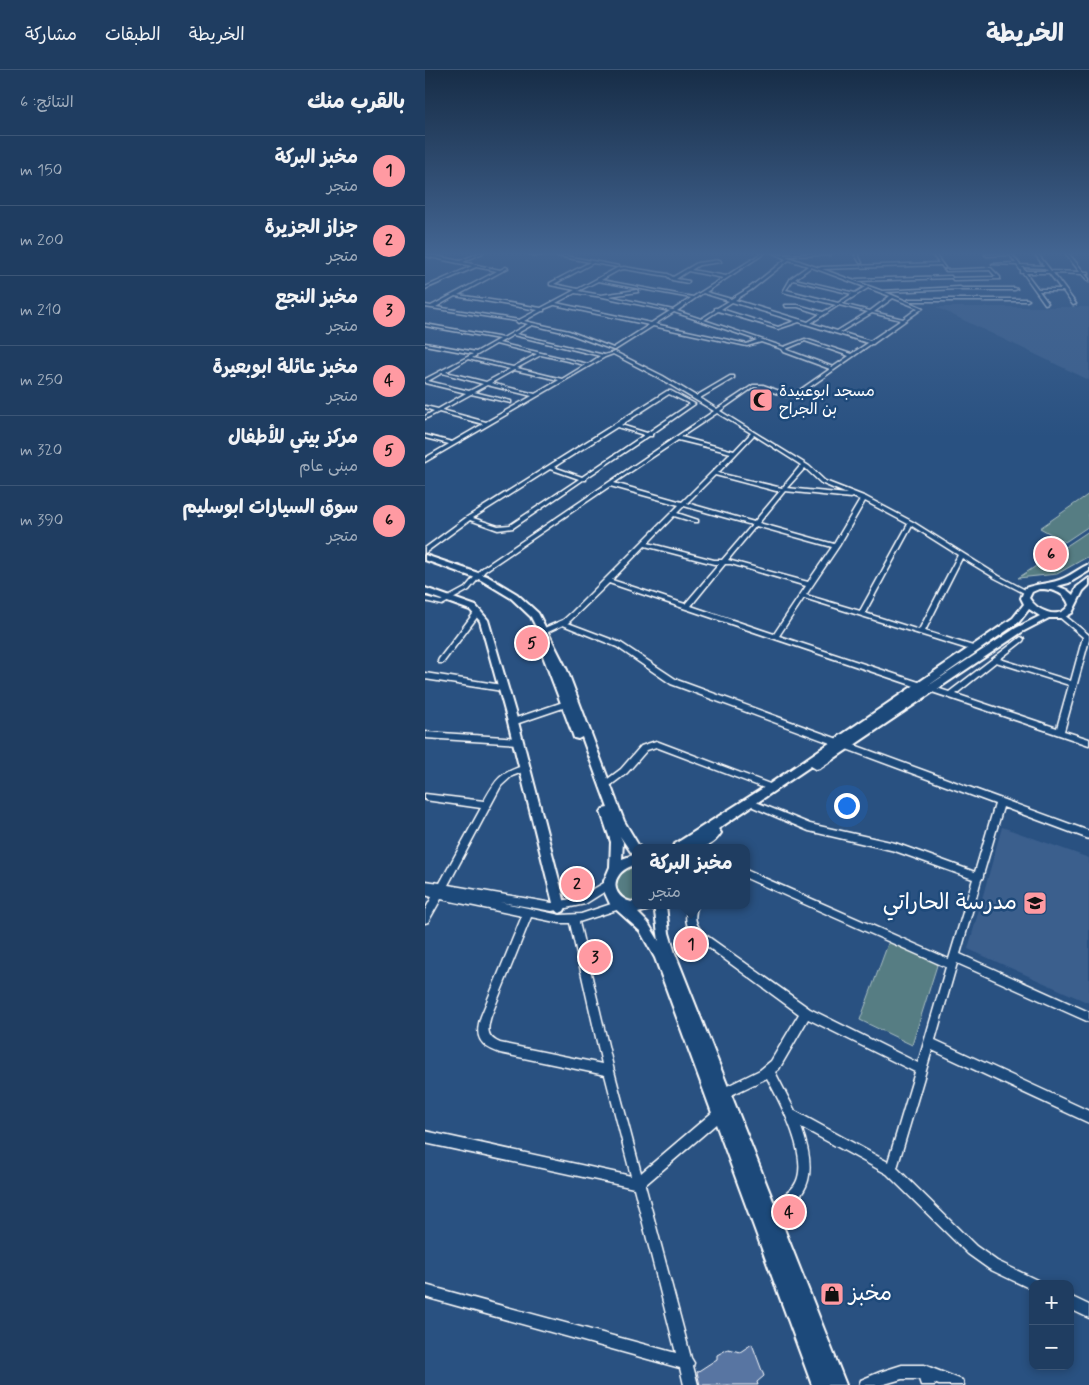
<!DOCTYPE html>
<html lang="ar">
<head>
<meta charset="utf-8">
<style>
  body { margin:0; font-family:Mynerve,"Playpen Sans Arabic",sans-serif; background:#274467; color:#f1f3f6; direction:rtl }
  .controls { position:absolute; right:15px; bottom:15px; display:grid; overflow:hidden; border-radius:10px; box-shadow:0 2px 8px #0003 }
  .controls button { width:45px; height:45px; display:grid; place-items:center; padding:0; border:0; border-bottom:1px solid #3c5676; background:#1f3d61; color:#f1f3f6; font:25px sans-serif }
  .you { position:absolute; left:421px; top:735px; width:18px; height:18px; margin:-12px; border:4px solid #fff; border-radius:50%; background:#1a73e8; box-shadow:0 0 0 8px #1a73e833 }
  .badge { display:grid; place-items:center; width:32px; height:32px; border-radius:50%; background:#ff9aa2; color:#111; font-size:16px; font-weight:700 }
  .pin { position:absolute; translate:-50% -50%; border:2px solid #fff; box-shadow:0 1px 5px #0006 }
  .popup { position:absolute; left:207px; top:774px; width:118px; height:65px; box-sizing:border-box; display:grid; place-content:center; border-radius:10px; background:#1f3d61; filter:drop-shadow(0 1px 4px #0005); font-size:16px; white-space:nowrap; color:#a1aebd }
  .popup b { font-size:19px; color:#f1f3f6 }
  .popup::after { content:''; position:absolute; left:50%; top:100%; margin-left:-10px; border:10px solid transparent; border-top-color:#1f3d61 }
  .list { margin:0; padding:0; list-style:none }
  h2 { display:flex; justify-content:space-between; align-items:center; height:65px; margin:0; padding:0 20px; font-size:21px }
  h2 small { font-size:16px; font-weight:400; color:#a1aebd }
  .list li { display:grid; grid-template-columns:32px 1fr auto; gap:15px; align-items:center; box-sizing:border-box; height:70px; padding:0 20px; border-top:1px solid #3c5676 }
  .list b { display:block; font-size:19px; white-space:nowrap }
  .list p { margin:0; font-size:16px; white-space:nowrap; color:#a1aebd }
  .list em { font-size:16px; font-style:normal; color:#a1aebd }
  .map { position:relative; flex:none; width:664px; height:1315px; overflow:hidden; direction:ltr }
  header { display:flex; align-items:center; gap:30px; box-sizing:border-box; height:70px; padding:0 25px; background:#1f3d61; border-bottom:1px solid #3c5676 }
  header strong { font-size:24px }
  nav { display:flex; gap:28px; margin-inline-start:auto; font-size:18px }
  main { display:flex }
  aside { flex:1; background:#1f3d61 }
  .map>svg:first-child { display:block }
</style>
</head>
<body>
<header>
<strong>الخريطة</strong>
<nav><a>الخريطة</a><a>الطبقات</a><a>مشاركة</a></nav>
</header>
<main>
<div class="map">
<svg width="664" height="1315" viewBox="0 0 664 1315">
  <rect width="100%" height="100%" fill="#295181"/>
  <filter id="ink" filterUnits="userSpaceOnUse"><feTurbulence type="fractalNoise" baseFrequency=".02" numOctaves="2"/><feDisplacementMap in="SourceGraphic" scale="10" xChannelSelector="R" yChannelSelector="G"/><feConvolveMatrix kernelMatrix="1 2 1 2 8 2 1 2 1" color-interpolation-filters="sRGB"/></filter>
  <g filter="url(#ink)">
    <g fill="#3b5f8d">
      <polygon points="511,237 664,237 664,310"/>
      <polygon points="577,757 664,788 664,933 543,879"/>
    </g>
    <g fill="#567d83" stroke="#aabec1">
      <polygon points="664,424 664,456 640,472 615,458"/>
      <polygon points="664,461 664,486 632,504 593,508"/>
      <path d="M211,795V831L203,830L193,823C187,809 196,797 211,795Z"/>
      <polygon points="464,871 513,892 487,975 435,950"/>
    </g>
    <polygon fill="#5974a2" stroke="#fff" points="327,1274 339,1306 332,1312 333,1315 275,1315 272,1302 292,1289 292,1285 303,1279 315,1282"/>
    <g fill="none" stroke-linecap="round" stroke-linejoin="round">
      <g stroke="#fff" stroke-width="3">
        <g id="street">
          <path d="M54,183H58L38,192L75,200L81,197L83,198L33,225L116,238L150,220L125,215V213L165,192L121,184L111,186L103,183L111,184L125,183L194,196L192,197L168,193L129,214L153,219L192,198L199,197L243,204L248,207L272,193L295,190L296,192L274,195L266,200L301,206L337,183H340L281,222L306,229L324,218L361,189L348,183L357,185L406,183L405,185L360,186L394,198L396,197L514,193L506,183H509L520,198H518L516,195L397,199L457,221L535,217L537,218H590L592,219L590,220H536L534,219L460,222L498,238L449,273L448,274H446L372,326H359L337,318L329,317L295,341L384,396L400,411L441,427L488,452L574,506L604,522L601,524L599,523L570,508L537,488L500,561L551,577L552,579L551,581H549L379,528L354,566L524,622L596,567L599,569L598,571L575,589L646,611L658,567L633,546L634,544H638L664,565V570L639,661L664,669V675L184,513L143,553L196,573L252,610L664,761V769L578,737L558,805V807L556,810L535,884L664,942V952L532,893L510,970L664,1041V1053L507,980L472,1098L551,1176L572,1191L612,1210L614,1214H608V1220L564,1199L543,1184L462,1104L376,1057C391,1098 390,1128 345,1147L341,1145L339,1141L341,1137C350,1131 362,1125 369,1116C387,1091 355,1032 342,1008L298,1029L294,1028L293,1024L294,1020L335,1000L346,991L374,944L272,869C262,859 258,849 264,835H273C268,847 270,854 278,863L385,939L493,993L521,897L321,808V800L524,889L548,809L470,781L384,761L328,737L327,735L328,733L331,732L385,754L470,773L550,802L570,734L246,614L192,577L138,555L121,563H117L116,561L117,559L138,550L147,542L254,435L185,416L60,501L44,520L17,535L0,531V527L16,531L40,518L56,499L289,341L234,308L188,284L180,287L0,392V388L24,374L0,368V365L27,372L58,354L14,342L0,349V346L9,341L0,338V336L13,339L41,323L0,313V309L48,284L0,275V273L51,282L74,269L0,256V254L78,268L103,254L95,252L93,253L91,251L0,237V235L6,236L72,201L51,197L0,219V217L47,196L0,186V184L35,191ZM364,190L383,196L366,208L358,222L411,235L398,242L373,235H360L361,237H373L395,244L383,252L310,230L326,220ZM386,197L440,217L430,223L370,209ZM199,199L242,206L247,210L263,213L264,211L251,209L263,201L298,208L268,227L176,210L194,200ZM368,210L427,224L413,233L361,220ZM173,211L266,228L248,240L184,226L213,222L212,220L176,225L153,221ZM443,218L465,226L445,241L417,234ZM150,223L178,227L245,241L226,253L131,233ZM278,223L304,231L292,238H290V240L276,249L252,241ZM30,226L113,240L94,250L11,237ZM468,228L493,238L478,249L449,242ZM307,232L370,251L353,257L296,239ZM129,235H130L224,255L188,278L144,261L99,251L117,241H119V239ZM414,235L443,242L412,261L386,253ZM293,241L353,259L374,252L443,273L426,284L380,269L359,277L279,250ZM249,242L332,270L322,274L230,254ZM447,243L476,250L445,271L415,262ZM107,255L142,263L188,280H190L228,256L322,276L336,272L357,279L359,282L405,299L369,324L360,323L338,315H328L292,339L275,328L309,308V306H305L271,326L238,306L190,282L179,285L91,264ZM88,265L175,286L163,294L74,273ZM380,271L424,286L408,297L362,280L361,279ZM71,274L112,284L88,297L47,288ZM116,285L160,295L137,309L92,298ZM43,289L85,299L61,312L21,302ZM89,300L134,310L110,324L66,313ZM17,303L58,314L44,321L3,311ZM62,315L107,326L61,352L17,340L46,324L86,333V331L49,322ZM292,343L326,363L309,381L256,367ZM329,365L376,395L357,418L293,403ZM253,370L306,383L257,432L189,413ZM380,398L396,413L422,424L362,418ZM290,405L351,421H355L329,452L262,433ZM360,421L426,428L428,427L435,430L409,474L334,453ZM440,431L483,454L435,541L381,525L414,476ZM259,436L327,455L297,490H289L223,473L249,446L269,452H273V450L252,443ZM331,456L407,477L383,512L303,490ZM487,456L533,485L494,560L440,543ZM220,476L289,494H294L260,534L187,510ZM300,494H306L381,516L349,564L266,536ZM571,592L644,615L632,658L531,624ZM383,949L490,1002L463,1092L370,1041L350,1002L354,999Z"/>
          <polygon points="429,183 432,183 437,193 435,193"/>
          <path d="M586,183L595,195L619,196L609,183H612L626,201L655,202L640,183H643L659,202H664V204H660L664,209V212L657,204L628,203L651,234L648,235L638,221H614L623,233L620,234L598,203H596V201L592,195L567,194L591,193L585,185L562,186L560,185ZM597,197L620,198L623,201H600ZM601,203H624L636,219H613Z"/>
          <polygon points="566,198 575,207 575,209 528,210 527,208 571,207 565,200 521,201 519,200"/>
          <polygon points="526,206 527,208 431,211 429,210 431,209"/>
          <polygon points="484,229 602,229 604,230 602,231 483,231"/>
          <path d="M242,321H246L270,334L227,364V366H224L161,408V410H158L88,458L73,460L45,450L0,483V478L42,447ZM244,324L265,334L222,363L196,355ZM192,357L219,365L157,407L129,397ZM125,399L154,409L85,455L73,456L48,448Z"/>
          <polygon points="51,540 53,540 56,542 18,593 14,593 13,591 14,589"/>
          <polygon points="0,603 77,615 81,618 77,621 0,609"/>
          <polygon points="141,631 144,632 145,634 144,636 88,655 85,654 84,652 85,650"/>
          <polygon points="0,662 93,668 96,669 97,671 96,673 93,674 0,668"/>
          <polygon points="231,671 350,716 351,718 350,720 347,721 231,677 222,680 202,703 182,718 179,719 176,718 175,716 176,714 196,699 216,676"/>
          <path d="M100,695L103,696L104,698L103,700L87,706L76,716L23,815L127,833L155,827L184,810L187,811L188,814L187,817L160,834L127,841L75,832L135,845L156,844L195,831L198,832L200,835L198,838L154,852L189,1001L216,1103L290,1040L294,1038L298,1040L300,1044L298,1048L220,1115L266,1288L269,1293L268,1296L273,1315H259L255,1298L0,1227V1215L251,1283L209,1118L0,1073V1061L206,1106L180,1005L75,983C55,976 49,967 56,946L97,846L16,829L3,852L0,853V840L7,827L0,825V811L15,813L56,738L0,730V724L59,731C72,708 74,704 100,695ZM106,847L135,853H145L177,994L75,973C61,967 62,959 66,946Z"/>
          <polygon points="645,1226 664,1235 664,1248 645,1239"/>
          <polygon points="477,1295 499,1295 537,1310 539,1315 514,1315 509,1313 510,1315 496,1315 494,1309 477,1309 456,1315 434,1315 436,1310 455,1302"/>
        </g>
      </g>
      <g stroke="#fff" stroke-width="4">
        <g id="secondary">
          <path d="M0,485L62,506L92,524L113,543L142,600L199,751L215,778H211V794C204,797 198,799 194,805C184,818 197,833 211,832V835H228L226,839L213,843L223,853L234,871L229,835H241L244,863L250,883L421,1315H387L230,888L215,861L185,834L179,821V811L185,797L186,772L176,742L178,739L183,738L157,667L153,669L149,668L148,665L115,578L120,575L106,547L86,528L56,510L0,490ZM195,766L208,785L197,789L198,772Z"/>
          <path d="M664,494V501L644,513L632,516L642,520L648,525L652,517L664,508V515L658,521L647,543L638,548H624L597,562L395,698L391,699L386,696L293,759L296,763C288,776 279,778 265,778L266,776L248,778L250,774L343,715L588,548L599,534L596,528L600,518C613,513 627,514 639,508C648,504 655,498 664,494ZM614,519C627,519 640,522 644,535C634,551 612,541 604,528L607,522ZM604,539L615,546L591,558L500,618L594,552Z"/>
          <polygon points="0,518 51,536 63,550 93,652 141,837 139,841 135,843 131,841 129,837 83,652 55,551 45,540 0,524"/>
        </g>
      </g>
      <use href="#street" fill="#1f4a7a" fill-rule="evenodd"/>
      <use href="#secondary" fill="#1f4a7a" fill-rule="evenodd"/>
    </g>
  </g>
  <linearGradient id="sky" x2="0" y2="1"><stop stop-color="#172d47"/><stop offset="0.5" stop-color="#436592"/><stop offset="1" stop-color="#436592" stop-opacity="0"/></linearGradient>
  <rect width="664" height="367" fill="url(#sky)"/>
  <defs>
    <g id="mosque-square" transform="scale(1.25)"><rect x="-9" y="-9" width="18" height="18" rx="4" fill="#ff9aa2" stroke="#1f4a7a"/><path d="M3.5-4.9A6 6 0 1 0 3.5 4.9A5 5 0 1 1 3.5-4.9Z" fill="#111"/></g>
    <g id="school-square" transform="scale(1.25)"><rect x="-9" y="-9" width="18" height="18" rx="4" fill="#ff9aa2" stroke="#1f4a7a"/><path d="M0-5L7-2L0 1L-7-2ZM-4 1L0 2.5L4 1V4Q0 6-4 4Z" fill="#111"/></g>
    <g id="shop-square" transform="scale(1.25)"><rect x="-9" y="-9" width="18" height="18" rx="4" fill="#ff9aa2" stroke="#1f4a7a"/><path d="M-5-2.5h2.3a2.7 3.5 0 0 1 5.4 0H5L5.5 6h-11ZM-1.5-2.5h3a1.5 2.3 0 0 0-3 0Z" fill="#111"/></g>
  </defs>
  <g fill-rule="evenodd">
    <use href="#mosque-square" x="336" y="330"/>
    <use href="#school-square" x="610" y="833"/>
    <use href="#shop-square" x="407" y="1224"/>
  </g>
  <g text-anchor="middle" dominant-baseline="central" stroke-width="5" stroke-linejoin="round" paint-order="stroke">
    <g font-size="16" fill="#fff" stroke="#1f4a7a" text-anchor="start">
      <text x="354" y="321">مسجد ابوعبيدة<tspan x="354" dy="18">بن الجراح</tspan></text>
    </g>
    <g font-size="22" fill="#fff" stroke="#1f4a7a" text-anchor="end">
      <text x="592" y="833">مدرسة الحاراتي</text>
      <text x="424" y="1224" text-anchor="start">مخبز</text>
    </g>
  </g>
</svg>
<div class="controls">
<button>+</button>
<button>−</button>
</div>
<div class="you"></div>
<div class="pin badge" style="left:266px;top:874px">1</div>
<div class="popup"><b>مخبز البركة</b>متجر</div>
<div class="pin badge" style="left:152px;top:814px">2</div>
<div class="pin badge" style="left:170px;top:887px">3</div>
<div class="pin badge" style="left:364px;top:1142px">4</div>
<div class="pin badge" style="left:107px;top:573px">5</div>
<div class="pin badge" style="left:626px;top:484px">6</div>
</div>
<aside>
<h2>بالقرب منك<small>النتائج: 6</small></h2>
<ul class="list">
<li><span class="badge">1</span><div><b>مخبز البركة</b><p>متجر</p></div><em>150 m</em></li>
<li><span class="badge">2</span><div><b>جزاز الجزيرة</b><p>متجر</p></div><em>200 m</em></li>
<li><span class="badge">3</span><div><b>مخبز النجع</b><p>متجر</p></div><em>210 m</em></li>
<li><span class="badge">4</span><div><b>مخبز عائلة ابوبعيرة</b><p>متجر</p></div><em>250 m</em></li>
<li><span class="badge">5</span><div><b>مركز بيتي للأطفال</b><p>مبنى عام</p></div><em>320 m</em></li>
<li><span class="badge">6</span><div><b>سوق السيارات ابوسليم</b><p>متجر</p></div><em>390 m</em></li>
</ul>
</aside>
</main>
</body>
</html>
